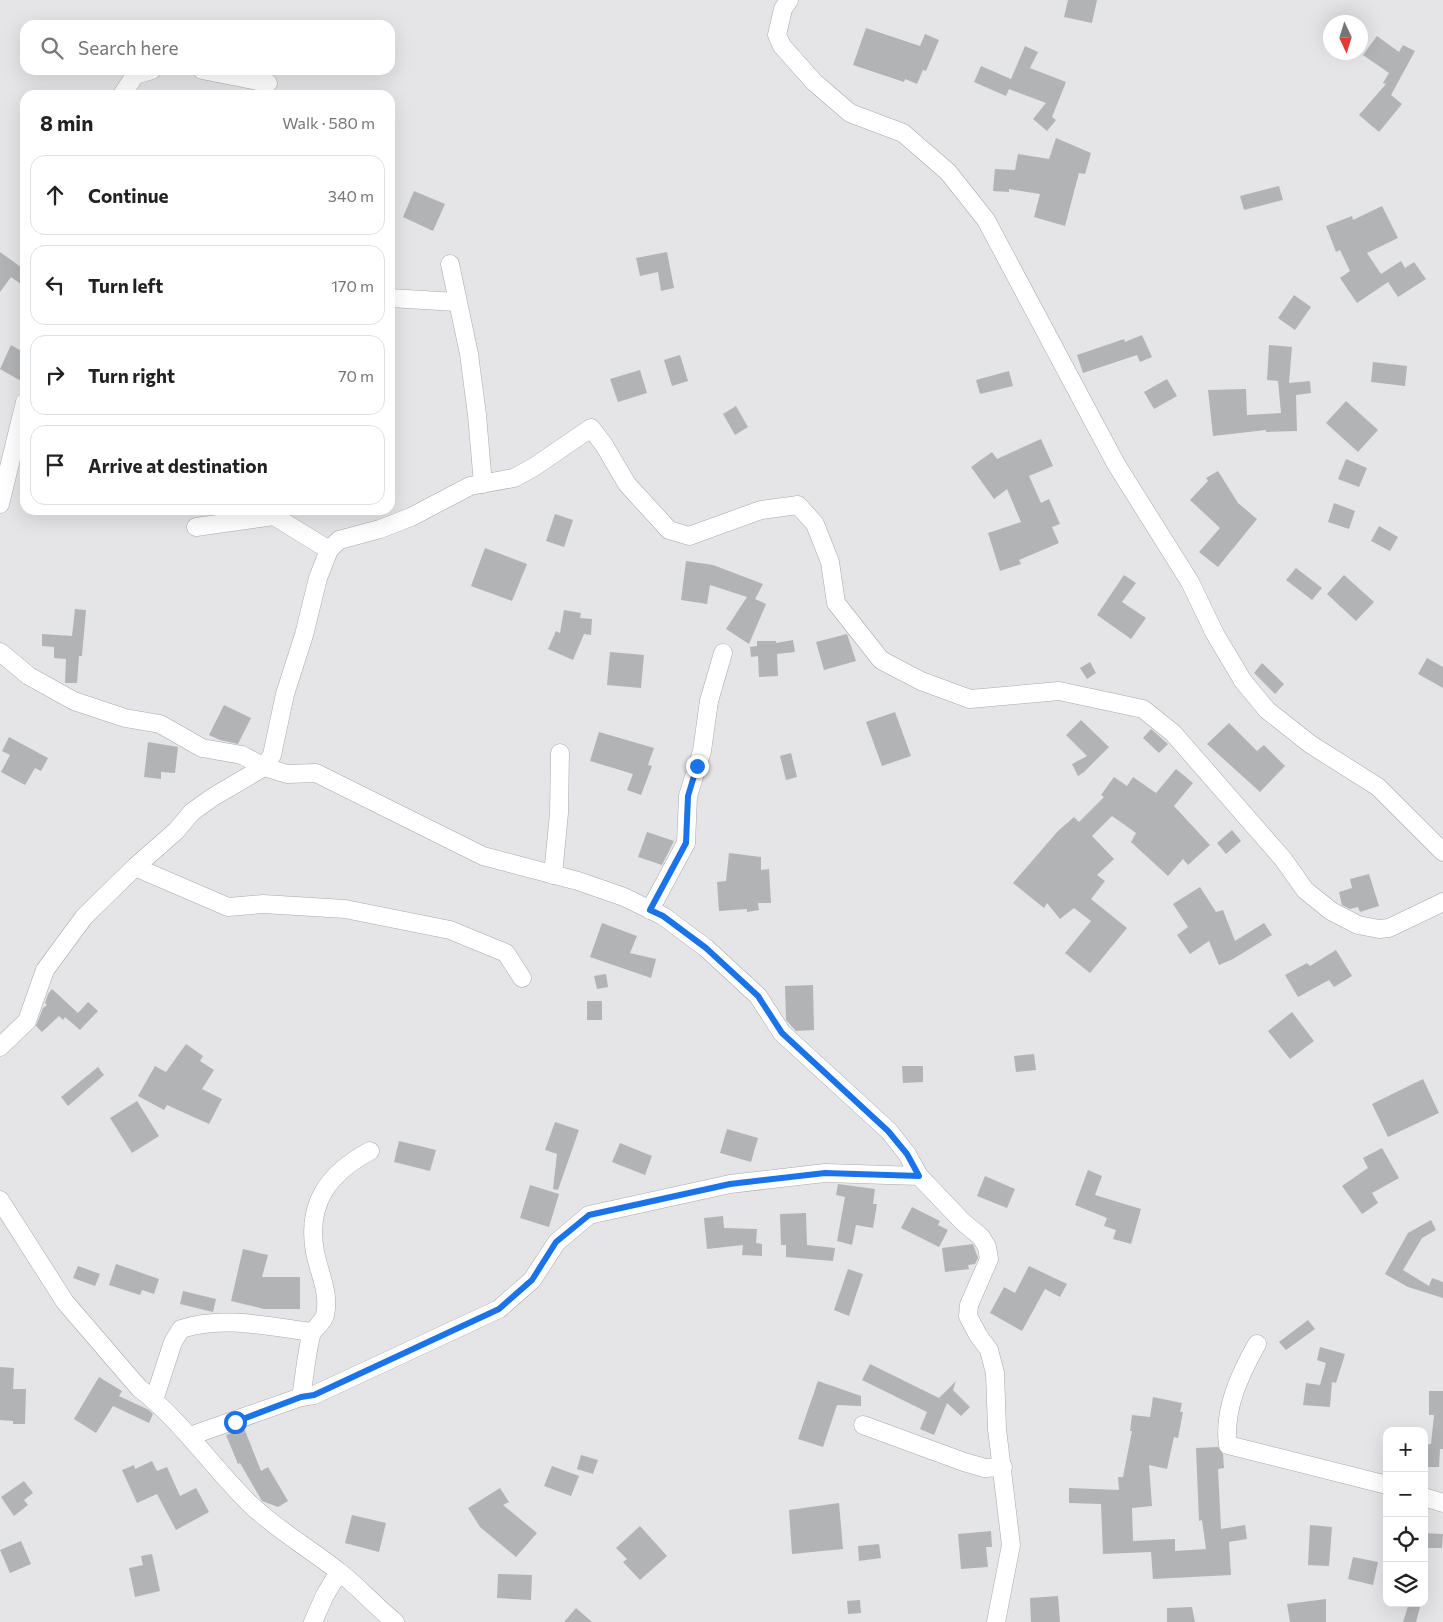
<!DOCTYPE html>
<html lang="en">
<head>
<meta charset="utf-8">
<style>
  body { margin:0; font-family:Commissioner,sans-serif; background:#f6f6f6; color:#222 }
  .controls { position:absolute; right:15px; bottom:15px; display:grid; overflow:hidden; border-radius:10px; box-shadow:0 5px 20px #0002 }
  .controls button { width:45px; height:45px; display:grid; place-items:center; padding:0; border:0; border-bottom:1px solid #e0e0e0; background:#fff; color:#222; font:25px sans-serif }
  .compass { position:absolute; left:1323px; top:15px; width:45px; height:45px; border-radius:50%; background:#fff; box-shadow:0 5px 20px #0002; rotate:176deg }
  .stop { position:absolute; width:15px; height:15px; margin:-11px; border:4px solid #1a73e8; border-radius:50%; background:#fff }
  .stop.end { background:#1a73e8; border-color:#fff; box-shadow:0 1px 5px #0008 }
  .list { margin:0; padding:0; list-style:none }
  h2 { display:flex; justify-content:space-between; align-items:center; height:65px; margin:0; padding:0 20px; font-size:21px }
  h2 small { font-size:16px; font-weight:400; color:#767676 }
  .list li { display:grid; grid-template-columns:32px 1fr auto; gap:15px; align-items:center; box-sizing:border-box; height:80px; margin:0 10px 10px; padding:0 10px; border:1px solid #e0e0e0; border-radius:15px }
  .list b { display:block; font-size:19px; white-space:nowrap }
  .list em { font-size:16px; font-style:normal; color:#767676 }
  .icon { flex:none; width:28px; height:28px; fill:none; stroke:currentColor; stroke-width:2; stroke-linecap:round; stroke-linejoin:round }
  .map { position:relative; flex:none; width:1443px; height:1622px; overflow:hidden }
  .search { position:absolute; background:#fff; box-shadow:0 5px 20px #0002; left:20px; top:20px; width:375px; height:55px; display:flex; align-items:center; gap:12px; box-sizing:border-box; padding:0 18px; border-radius:15px; color:#767676; font-size:19px }
  .panel { position:absolute; background:#fff; box-shadow:0 5px 20px #0002; left:20px; top:90px; width:375px; height:425px; border-radius:15px }
  .map>svg:first-child { display:block }
</style>
</head>
<body>
<div class="map">
<svg width="1443" height="1622" viewBox="0 0 1443 1622">
  <rect width="100%" height="100%" fill="#e5e5e8"/>
  <g fill="#b2b3b5">
    <polygon points="1068,0 1097,0 1092,23 1064,17"/>
    <polygon points="866,28 920,46 925,34 939,40 926,71 923,70 917,84 905,79 904,82 853,65"/>
    <polygon points="1377,36 1399,52 1403,45 1415,51 1391,95 1402,104 1379,132 1359,115 1386,84 1383,83 1389,73 1363,55"/>
    <polygon points="1025,46 1038,52 1030,68 1066,82 1052,117 1056,120 1047,131 1033,119 1046,103 1009,89 1006,96 974,82 981,66 1011,79"/>
    <polygon points="1056,138 1091,153 1085,174 1079,173 1065,226 1034,217 1040,194 1009,189 1009,192 993,191 995,169 1015,170 1018,154 1049,159"/>
    <polygon points="1279,186 1283,200 1244,210 1240,196"/>
    <polygon points="414,191 445,204 433,231 403,217"/>
    <polygon points="1382,206 1398,238 1367,253 1381,274 1401,261 1405,268 1414,262 1426,279 1398,297 1388,282 1357,303 1340,278 1350,271 1340,250 1336,252 1326,226 1352,216 1353,220"/>
    <polygon points="0,252 25,270 25,287 11,277 0,292"/>
    <polygon points="667,252 674,288 661,291 658,272 640,276 636,258"/>
    <polygon points="1294,295 1311,307 1295,330 1278,318"/>
    <polygon points="1142,335 1152,357 1140,362 1137,355 1083,373 1077,355 1124,339 1125,342"/>
    <polygon points="11,345 25,353 25,374 21,381 0,369"/>
    <polygon points="1269,345 1292,347 1289,383 1310,381 1311,393 1296,395 1297,431 1266,432 1266,430 1213,436 1208,390 1246,389 1247,415 1281,413 1278,381 1267,380"/>
    <polygon points="680,355 688,381 672,386 664,360"/>
    <polygon points="1373,362 1407,366 1405,386 1371,382"/>
    <polygon points="640,370 647,393 618,402 610,379"/>
    <polygon points="1009,371 1013,386 980,394 976,380"/>
    <polygon points="1167,379 1177,396 1154,409 1144,392"/>
    <polygon points="1346,401 1378,430 1358,452 1326,423"/>
    <polygon points="736,406 748,427 735,435 723,414"/>
    <polygon points="1041,439 1053,466 1029,476 1041,503 1049,499 1060,524 1052,527 1059,543 1019,560 1021,564 1000,571 988,533 1021,522 1007,489 994,499 971,467 992,452 997,459"/>
    <polygon points="1346,459 1367,468 1359,487 1338,479"/>
    <polygon points="1218,471 1238,503 1257,519 1218,567 1199,552 1220,528 1190,500 1208,481 1206,478"/>
    <polygon points="1334,503 1355,511 1349,529 1328,522"/>
    <polygon points="555,514 573,520 564,547 546,541"/>
    <polygon points="1379,526 1398,537 1390,551 1371,541"/>
    <polygon points="485,548 527,564 512,601 471,586"/>
    <polygon points="686,561 713,565 763,584 755,599 766,604 749,644 726,629 747,597 710,585 707,604 681,600"/>
    <polygon points="1296,568 1322,588 1312,600 1286,580"/>
    <polygon points="1124,575 1136,583 1122,602 1146,618 1131,639 1097,615"/>
    <polygon points="1344,575 1374,602 1356,621 1327,594"/>
    <polygon points="75,609 86,610 82,656 79,656 77,683 65,683 66,659 54,658 54,647 42,646 42,634 72,636"/>
    <polygon points="564,610 581,613 580,618 592,619 591,635 584,634 573,660 548,649 556,631 560,633"/>
    <polygon points="847,634 856,661 824,670 816,642"/>
    <polygon points="793,640 795,652 777,654 778,676 759,677 758,656 751,657 750,647 757,646 757,641 776,641 776,643"/>
    <polygon points="610,652 644,655 641,688 607,685"/>
    <polygon points="1427,658 1443,667 1443,688 1418,674"/>
    <polygon points="1090,662 1096,673 1087,679 1080,668"/>
    <polygon points="1262,663 1284,684 1275,694 1254,673"/>
    <polygon points="224,705 251,718 238,744 220,740 209,735"/>
    <polygon points="895,712 911,756 882,766 866,722"/>
    <polygon points="1081,720 1109,747 1084,772 1078,776 1072,764 1087,756 1066,735"/>
    <polygon points="1229,723 1257,751 1264,745 1285,766 1260,792 1207,744"/>
    <polygon points="1151,729 1168,744 1159,753 1143,738"/>
    <polygon points="599,732 654,748 648,765 652,766 641,795 627,790 633,774 590,761"/>
    <polygon points="9,737 48,758 41,771 35,768 25,785 1,772 10,755 2,751"/>
    <polygon points="148,742 178,747 175,773 161,772 161,779 144,777"/>
    <polygon points="791,753 797,777 786,780 780,756"/>
    <polygon points="1176,769 1193,783 1174,806 1210,845 1188,865 1183,859 1168,876 1131,842 1136,833 1112,816 1092,836 1114,859 1097,875 1105,881 1091,899 1127,928 1090,973 1065,953 1091,921 1074,908 1060,919 1047,903 1044,908 1013,883 1058,831 1074,817 1079,822 1104,797 1101,795 1114,777 1127,786 1133,777 1156,793"/>
    <polygon points="1232,830 1241,841 1226,854 1217,843"/>
    <polygon points="647,832 674,841 662,865 638,857"/>
    <polygon points="729,853 761,857 761,870 769,869 771,903 758,903 759,910 747,912 747,909 719,911 717,882 726,881"/>
    <polygon points="1369,874 1379,906 1360,912 1358,907 1350,909 1342,905 1339,892 1352,888 1350,879"/>
    <polygon points="1200,887 1216,912 1223,910 1235,941 1264,923 1272,935 1233,959 1219,965 1209,941 1190,954 1177,935 1188,927 1173,904"/>
    <polygon points="602,923 637,936 630,953 656,959 651,978 590,957"/>
    <polygon points="1336,950 1352,976 1334,987 1329,980 1298,997 1285,975 1307,963 1310,966"/>
    <polygon points="606,974 608,987 597,989 594,976"/>
    <polygon points="813,985 814,1030 796,1031 786,1020 785,986"/>
    <polygon points="52,989 78,1013 88,1002 98,1011 80,1030 65,1017 63,1020 59,1016 42,1032 36,1026 43,1008 47,1005 45,1003 48,994"/>
    <rect x="587" y="1001" width="15" height="19"/>
    <polygon points="1292,1012 1314,1041 1290,1059 1268,1031"/>
    <polygon points="186,1044 203,1056 200,1061 214,1070 202,1089 222,1099 209,1124 167,1105 164,1110 138,1096 155,1066 166,1072"/>
    <polygon points="1034,1054 1036,1070 1016,1072 1014,1056"/>
    <polygon points="902,1066 923,1066 923,1082 903,1083"/>
    <polygon points="98,1067 104,1075 68,1106 61,1097"/>
    <polygon points="1423,1079 1439,1113 1388,1137 1372,1104"/>
    <polygon points="137,1101 159,1136 132,1153 110,1118"/>
    <polygon points="555,1122 579,1130 558,1190 553,1189 557,1154 545,1150"/>
    <polygon points="727,1129 758,1138 751,1162 720,1153"/>
    <polygon points="399,1141 436,1150 430,1171 394,1162"/>
    <polygon points="620,1143 652,1156 645,1175 612,1162"/>
    <polygon points="1382,1148 1399,1178 1372,1193 1378,1203 1362,1214 1342,1186 1368,1168 1363,1158"/>
    <polygon points="1088,1170 1102,1176 1095,1195 1141,1209 1131,1244 1113,1239 1116,1230 1104,1226 1107,1218 1075,1205"/>
    <polygon points="985,1176 1015,1189 1007,1208 977,1196"/>
    <polygon points="838,1184 875,1189 873,1204 877,1204 873,1228 856,1225 852,1245 837,1241 845,1197 836,1195"/>
    <polygon points="530,1185 559,1194 549,1227 520,1218"/>
    <polygon points="912,1207 940,1221 938,1225 948,1230 939,1247 901,1228"/>
    <polygon points="806,1213 807,1245 835,1248 833,1261 786,1257 786,1245 781,1245 780,1214"/>
    <polygon points="723,1216 724,1228 757,1229 756,1243 762,1244 762,1256 742,1255 743,1245 707,1249 704,1218"/>
    <polygon points="1431,1220 1436,1230 1422,1238 1403,1270 1429,1286 1432,1278 1443,1282 1443,1298 1408,1287 1385,1274 1408,1233"/>
    <polygon points="973,1244 978,1258 975,1264 968,1265 969,1269 945,1272 942,1248"/>
    <polygon points="243,1249 268,1255 262,1277 300,1277 300,1309 264,1309 231,1301"/>
    <polygon points="116,1264 159,1279 154,1294 142,1290 140,1295 109,1285"/>
    <polygon points="78,1266 100,1274 95,1286 73,1278"/>
    <polygon points="1029,1266 1067,1284 1060,1297 1045,1289 1022,1331 990,1313 1004,1287 1015,1293"/>
    <polygon points="848,1269 863,1274 849,1316 834,1310"/>
    <polygon points="183,1291 216,1299 213,1312 180,1304"/>
    <polygon points="1308,1320 1315,1329 1286,1350 1279,1342"/>
    <polygon points="1320,1347 1345,1354 1336,1383 1332,1382 1330,1407 1303,1405 1306,1383 1320,1385 1326,1363 1317,1360"/>
    <polygon points="870,1364 939,1398 956,1381 953,1390 970,1407 961,1416 947,1403 934,1435 920,1429 927,1412 862,1380"/>
    <polygon points="0,1367 14,1368 13,1389 26,1389 25,1424 13,1424 13,1421 0,1420"/>
    <polygon points="99,1377 122,1391 119,1396 149,1410 153,1414 149,1423 113,1406 96,1433 74,1419"/>
    <polygon points="818,1381 861,1396 861,1406 837,1405 823,1447 798,1439"/>
    <polygon points="1429,1391 1443,1391 1443,1449 1440,1449 1439,1467 1424,1467 1424,1445 1431,1444 1434,1415 1429,1415"/>
    <polygon points="1153,1397 1182,1403 1180,1412 1183,1412 1178,1438 1174,1437 1167,1469 1149,1465 1152,1506 1132,1508 1133,1541 1175,1539 1175,1551 1206,1549 1202,1520 1199,1521 1196,1448 1218,1447 1223,1454 1224,1468 1218,1469 1221,1529 1245,1525 1247,1539 1229,1542 1231,1575 1153,1579 1151,1552 1103,1554 1101,1504 1069,1503 1069,1488 1119,1490 1118,1477 1123,1477 1132,1431 1130,1431 1132,1415 1150,1417"/>
    <polygon points="244,1428 261,1471 268,1467 288,1501 278,1507 262,1501 240,1463 238,1464 226,1435"/>
    <polygon points="581,1455 598,1460 593,1474 577,1469"/>
    <polygon points="152,1461 157,1471 167,1467 180,1496 196,1488 209,1512 176,1530 157,1494 137,1503 122,1470 134,1465 135,1469"/>
    <polygon points="552,1466 579,1476 571,1496 544,1486"/>
    <polygon points="24,1481 33,1493 24,1500 28,1505 14,1516 1,1497"/>
    <polygon points="500,1488 509,1502 503,1505 537,1533 516,1557 480,1527 468,1508"/>
    <polygon points="839,1503 843,1549 792,1554 789,1510"/>
    <polygon points="352,1515 386,1523 379,1552 345,1543"/>
    <polygon points="1310,1525 1332,1527 1329,1566 1308,1565"/>
    <polygon points="640,1526 667,1556 640,1580 623,1562 627,1559 616,1548"/>
    <polygon points="991,1531 992,1547 986,1547 988,1567 961,1569 958,1534"/>
    <polygon points="1424,1533 1443,1534 1442,1548 1424,1548"/>
    <polygon points="21,1541 31,1564 10,1573 0,1550"/>
    <polygon points="879,1544 881,1558 859,1561 858,1546"/>
    <polygon points="152,1554 160,1591 135,1597 129,1568 143,1565 141,1556"/>
    <polygon points="1353,1557 1378,1562 1373,1585 1348,1579"/>
    <polygon points="498,1574 532,1575 531,1600 497,1598"/>
    <polygon points="1058,1596 1060,1622 1031,1622 1030,1598"/>
    <polygon points="1326,1599 1326,1622 1290,1622 1287,1604"/>
    <polygon points="860,1600 861,1613 848,1614 847,1601"/>
    <polygon points="1409,1603 1421,1603 1416,1622 1403,1622"/>
    <polygon points="1192,1607 1195,1622 1167,1622 1167,1608"/>
    <polygon points="576,1608 592,1622 564,1622"/>
  </g>
  <g fill="none" stroke-linecap="round" stroke-linejoin="round">
    <g stroke="#a8a9ab" stroke-width="19">
      <g id="street">
        <polyline points="789,0 783,9 777,35 782,46 814,82 850,113 903,133 948,172 986,220 1116,464 1190,582 1215,634 1243,681 1267,710 1310,744 1378,787 1443,852"/>
        <polyline points="202,70 268,83"/>
        <polyline points="122,95 135,75 152,70"/>
        <polyline points="450,264 469,354 477,415 483,484"/>
        <polyline points="390,298 457,302"/>
        <polyline points="0,504 25,402"/>
        <polyline points="196,527 274,516 329,550"/>
        <polyline points="0,652 29,676 74,701 125,718 160,724 202,748 242,755 264,767 272,755 285,694 304,635 318,578 329,550 339,540 380,529 411,517 470,486 514,478 534,467 591,428 604,445 627,484 669,530 689,536 761,510 798,505 815,524 830,562 836,603 881,660 921,681 970,699 1059,691 1143,709 1173,733 1283,859 1305,890 1331,911 1358,925 1379,929 1389,928 1443,902"/>
        <polyline points="135,867 228,907 263,904 345,909 450,930 506,953 522,978"/>
        <polyline points="553,875 559,813 560,753"/>
        <polyline points="650,910 686,843 688,796 702,751 709,701 723,653"/>
        <polyline points="0,1047 27,1021 45,970 84,917 135,867 176,831 192,812 213,797 264,767 287,774 316,773 483,856 578,881 624,897 663,916 706,948 758,996 782,1033 889,1131 907,1154 919,1176 963,1222 981,1237 987,1247 989,1259 969,1305 968,1316 978,1335 989,1350 995,1373 997,1429 1011,1545 996,1622"/>
        <path d="M0,1200L65,1302L139,1388C182,1421 212,1467 250,1504C277,1530 309,1548 338,1571C358,1586 375,1606 395,1622"/>
        <path d="M1257,1344C1240,1374 1223,1410 1228,1445L1387,1485"/>
        <path d="M301,1397C304,1382 307,1346 312,1333C315,1327 323,1323 325,1315C330,1293 319,1273 315,1252C306,1203 329,1173 370,1151"/>
        <path d="M154,1400L173,1342L181,1329C223,1315 270,1327 312,1332"/>
        <polyline points="863,1425 964,1462 985,1468 1003,1467"/>
        <polyline points="190,1436 301,1397 314,1395 499,1309 532,1280 557,1242 589,1215 730,1184 825,1173 919,1176"/>
        <polyline points="1424,1497 1443,1503"/>
        <polyline points="313,1622 325,1595 339,1572"/>
      </g>
    </g>
    <use href="#street" stroke="#fff" stroke-width="18"/>
  </g>
  <g fill="none" stroke-linecap="round" stroke-linejoin="round">
    <polyline stroke="#1a73e8" stroke-width="6" points="235,1422 301,1397 314,1395 499,1309 532,1280 556,1242 589,1215 730,1184 825,1173 919,1176 907,1154 888,1131 782,1033 758,996 706,948 663,916 650,910 686,843 688,796 697,766"/>
  </g>
</svg>
<div class="controls">
<button>+</button>
<button>−</button>
<button><svg class="icon" aria-label="locate" viewBox="0 0 24 24"><circle cx="12" cy="12" r="6"/><path d="M12 2v4M12 18v4M2 12h4M18 12h4"/></svg></button>
<button><svg class="icon" aria-label="layers" viewBox="0 0 24 24"><path d="M12 4l9 5-9 5-9-5zM3 14l9 5 9-5"/></svg></button>
</div>
<svg class="compass" viewBox="-18 -18 36 36"><path d="M0-13l5 13h-10z" fill="#e53935"/><path d="M0 13l5-13h-10z" fill="#767676"/></svg>
<div class="stop" style="left:235px;top:1422px"></div>
<div class="stop end" style="left:697px;top:766px"></div>
<div class="search"><svg class="icon" aria-label="search" viewBox="0 0 24 24"><circle cx="10" cy="10" r="6"/><path d="M15 15l6 6"/></svg>Search here</div>
<section class="panel">
<h2>8 min<small>Walk · 580 m</small></h2>
<ul class="list">
<li><svg class="icon" aria-label="ahead" viewBox="0 0 24 24"><path d="M12 20V5M6 11l6-6 6 6"/></svg><div><b>Continue</b></div><em>340 m</em></li>
<li><svg class="icon" aria-label="left" viewBox="0 0 24 24"><path d="M17 20v-9H6M10 6l-5 5 5 5"/></svg><div><b>Turn left</b></div><em>170 m</em></li>
<li><svg class="icon" aria-label="right" viewBox="0 0 24 24"><path d="M7 20v-9h11M14 6l5 5-5 5"/></svg><div><b>Turn right</b></div><em>70 m</em></li>
<li><svg class="icon" aria-label="arrive" viewBox="0 0 24 24"><path d="M6 21V4h12l-3 4 3 4H6"/></svg><div><b>Arrive at destination</b></div></li>
</ul>
</section>
</div>
</body>
</html>
